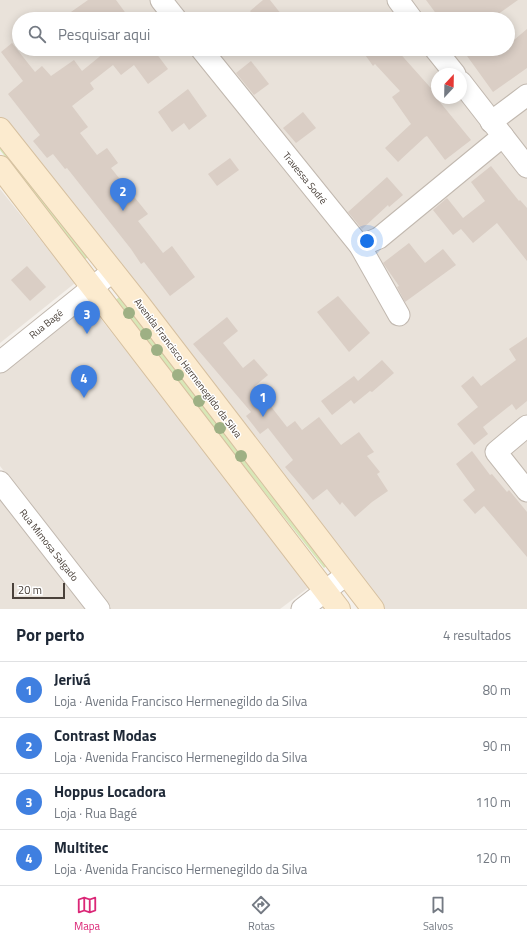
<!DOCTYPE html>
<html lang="pt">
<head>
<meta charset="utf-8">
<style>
  body { margin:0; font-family:"Titillium Web",sans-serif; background:#f2f2f3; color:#1f2937 }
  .compass { position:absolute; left:431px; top:68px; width:36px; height:36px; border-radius:50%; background:#fff; box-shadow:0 2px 10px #0003; rotate:22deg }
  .scale { position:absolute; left:12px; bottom:10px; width:53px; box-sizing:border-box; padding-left:4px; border:2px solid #4a413a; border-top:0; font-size:11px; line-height:14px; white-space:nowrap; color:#4a413a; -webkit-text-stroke:3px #fff; paint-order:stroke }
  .you { position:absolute; left:367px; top:241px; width:14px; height:14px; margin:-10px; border:3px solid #fff; border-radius:50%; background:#1a73e8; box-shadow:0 0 0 6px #1a73e833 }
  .badge { display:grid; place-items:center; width:26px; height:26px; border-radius:50%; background:#db2777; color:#fff; font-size:13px; font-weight:700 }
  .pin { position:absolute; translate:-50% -33px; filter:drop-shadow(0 1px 2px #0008) }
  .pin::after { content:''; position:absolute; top:21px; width:14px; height:12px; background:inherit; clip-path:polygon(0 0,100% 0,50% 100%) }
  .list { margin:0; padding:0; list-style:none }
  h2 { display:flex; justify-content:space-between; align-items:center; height:52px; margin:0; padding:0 16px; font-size:17px }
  h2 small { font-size:13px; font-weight:400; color:#747a83 }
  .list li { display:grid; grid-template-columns:26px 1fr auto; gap:12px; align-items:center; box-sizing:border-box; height:56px; padding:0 16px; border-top:1px solid #e0e1e3 }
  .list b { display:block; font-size:15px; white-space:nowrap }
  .list p { margin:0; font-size:13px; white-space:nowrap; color:#747a83 }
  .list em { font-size:13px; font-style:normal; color:#747a83 }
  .icon { flex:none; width:22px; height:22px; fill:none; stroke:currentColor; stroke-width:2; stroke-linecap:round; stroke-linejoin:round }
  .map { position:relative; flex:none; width:527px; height:609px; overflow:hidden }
  .search { position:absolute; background:#fff; box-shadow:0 2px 10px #0003; left:12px; right:12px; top:12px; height:44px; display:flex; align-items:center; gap:10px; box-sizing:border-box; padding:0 14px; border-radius:22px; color:#747a83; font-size:15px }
  .sheet { height:276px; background:#fff }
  nav { display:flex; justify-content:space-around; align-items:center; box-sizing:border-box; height:56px; border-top:1px solid #e0e1e3; background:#fff; font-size:11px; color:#747a83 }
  nav a { display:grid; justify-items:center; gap:2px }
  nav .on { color:#db2777 }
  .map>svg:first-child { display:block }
</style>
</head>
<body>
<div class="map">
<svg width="527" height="609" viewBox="0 0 527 609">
  <rect width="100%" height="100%" fill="#f5f1ec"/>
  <g fill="#e9e2da" fill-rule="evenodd">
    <path d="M0,0H527V609H365L0,140ZM19,19H508V49H19ZM437,74H461V98H437Z"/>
    <polygon points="0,189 75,283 0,343"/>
    <polygon points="89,304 312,585 280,609 110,609 0,466 0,372"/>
    <polygon points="0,499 85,609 0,609"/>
  </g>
  <g fill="#d8e7b7">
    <polygon points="0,136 91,255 84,260 0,150"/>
    <polygon points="122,295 332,562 324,568 114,301"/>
  </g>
  <g fill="#dacec5">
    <polygon points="88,0 116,0 130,19 61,19"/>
    <polygon points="263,0 270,0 285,19 257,19 250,11"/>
    <polygon points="426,0 518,0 491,19 440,19"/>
    <polygon points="527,29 527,68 493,92 462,49 508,49 508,45"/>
    <polygon points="12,43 35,72 42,66 51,76 74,60 82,71 104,53 101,49 153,49 168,69 148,84 134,65 121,75 113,65 90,83 94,89 72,106 88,127 80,133 97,155 107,148 118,163 111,168 148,214 138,221 163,253 172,246 195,277 170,296 144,262 141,264 131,249 67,168 65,169 53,154 47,158 33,141 40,135 8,94 23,81 1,52"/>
    <polygon points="361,49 396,49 437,95 437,98 441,100 439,101 471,140 445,160 427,136 425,137 398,162 385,148 411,124 392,97 400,91 375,64 373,66"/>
    <polygon points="251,61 269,84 254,95 236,73"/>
    <polygon points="188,89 207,116 189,130 184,123 172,132 158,112"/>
    <polygon points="303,112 316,128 296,143 283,128"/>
    <polygon points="230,158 239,170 217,186 208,174"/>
    <polygon points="491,166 519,201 520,200 527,208 527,261 497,223 473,243 461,229 453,235 433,210 447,198 463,218 485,201 471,182"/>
    <polygon points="387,177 403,195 389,207 388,205 362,229 348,212"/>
    <polygon points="409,243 425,263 443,249 456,265 405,302 397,287 399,286 383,263"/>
    <polygon points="27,266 46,287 30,301 11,280"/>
    <polygon points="338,296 370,333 349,352 317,312"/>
    <polygon points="227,317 238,331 223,343 243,368 254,359 268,375 255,386 287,427 295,421 302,430 319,417 341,445 359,432 374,452 367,456 380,472 377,474 388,491 372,502 355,517 342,502 340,505 327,489 313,500 285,467 293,460 268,428 260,434 246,416 251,412 193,344"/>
    <polygon points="527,337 527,401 516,410 512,404 483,427 488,434 474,445 457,424 478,407 461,386 473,376 481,386 516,360 509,349"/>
    <polygon points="382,360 394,373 372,392 370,391 354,404 351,400 332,415 321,401 354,376 358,381"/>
    <polygon points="472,451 490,475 492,474 507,492 509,490 527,512 527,557 484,506 475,514 463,500 475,490 456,464"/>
  </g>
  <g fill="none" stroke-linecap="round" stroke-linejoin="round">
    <g stroke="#c1b8af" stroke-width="23">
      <g id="street">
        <polyline points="161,0 176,19"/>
        <polyline points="398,0 412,19"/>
        <polyline points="201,49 360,246 399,315"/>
        <polyline points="435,49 455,74"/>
        <polyline points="461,82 527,167"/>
        <polyline points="491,122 527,95"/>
        <polyline points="360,246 379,238 503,136"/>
        <polyline points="0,362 113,271"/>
        <polyline points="527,426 496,452 527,491"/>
        <polyline points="0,482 99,609"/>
        <polyline points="302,609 346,575"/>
      </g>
    </g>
    <g stroke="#d6c0a0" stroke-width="24">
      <g id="secondary">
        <polyline points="0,129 139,304 373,609"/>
        <polyline points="0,167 339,609"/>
      </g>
    </g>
    <use href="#street" stroke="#fff" stroke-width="21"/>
    <use href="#secondary" stroke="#fcebcf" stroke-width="22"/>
  </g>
  <g fill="#9eb084">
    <circle cx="129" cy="313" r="6"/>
    <circle cx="146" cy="334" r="6"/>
    <circle cx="157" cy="350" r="6"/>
    <circle cx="178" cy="375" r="6"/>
    <circle cx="199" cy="401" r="6"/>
    <circle cx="220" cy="428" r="6"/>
    <circle cx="241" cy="456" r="6"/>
  </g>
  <g text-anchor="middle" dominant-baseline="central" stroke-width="3" stroke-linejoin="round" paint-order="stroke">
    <g font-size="10" fill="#4a413a" stroke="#fff">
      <text transform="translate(305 178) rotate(51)">Travessa Sodré</text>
      <text transform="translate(46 324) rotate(-39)">Rua Bagé</text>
      <text transform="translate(188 368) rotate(53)">Avenida Francisco Hermenegildo da Silva</text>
      <text transform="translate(49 545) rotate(52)">Rua Mimosa Salgado</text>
    </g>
  </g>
</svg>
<svg class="compass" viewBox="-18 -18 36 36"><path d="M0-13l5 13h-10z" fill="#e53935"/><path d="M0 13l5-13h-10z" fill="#747a83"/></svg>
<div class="scale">20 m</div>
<div class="you"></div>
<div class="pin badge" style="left:263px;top:417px;background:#3f7fe0">1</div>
<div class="pin badge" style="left:123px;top:211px;background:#3f7fe0">2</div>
<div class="pin badge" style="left:87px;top:334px;background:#3f7fe0">3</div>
<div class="pin badge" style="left:84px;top:398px;background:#3f7fe0">4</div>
<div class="search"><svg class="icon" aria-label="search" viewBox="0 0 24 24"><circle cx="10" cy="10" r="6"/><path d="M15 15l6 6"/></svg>Pesquisar aqui</div>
</div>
<section class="sheet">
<h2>Por perto<small>4 resultados</small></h2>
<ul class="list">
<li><span class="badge" style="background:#3f7fe0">1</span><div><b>Jerivá</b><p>Loja · Avenida Francisco Hermenegildo da Silva</p></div><em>80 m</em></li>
<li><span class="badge" style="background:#3f7fe0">2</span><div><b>Contrast Modas</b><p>Loja · Avenida Francisco Hermenegildo da Silva</p></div><em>90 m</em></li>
<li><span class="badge" style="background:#3f7fe0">3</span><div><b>Hoppus Locadora</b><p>Loja · Rua Bagé</p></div><em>110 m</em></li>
<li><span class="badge" style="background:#3f7fe0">4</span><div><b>Multitec</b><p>Loja · Avenida Francisco Hermenegildo da Silva</p></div><em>120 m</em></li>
</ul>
</section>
<nav>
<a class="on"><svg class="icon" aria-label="map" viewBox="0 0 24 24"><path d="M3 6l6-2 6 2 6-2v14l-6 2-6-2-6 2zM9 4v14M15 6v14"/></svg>Mapa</a>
<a><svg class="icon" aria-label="directions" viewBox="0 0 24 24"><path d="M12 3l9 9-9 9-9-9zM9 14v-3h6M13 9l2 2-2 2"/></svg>Rotas</a>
<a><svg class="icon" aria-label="saved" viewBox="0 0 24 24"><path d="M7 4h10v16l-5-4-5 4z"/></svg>Salvos</a>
</nav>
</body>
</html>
